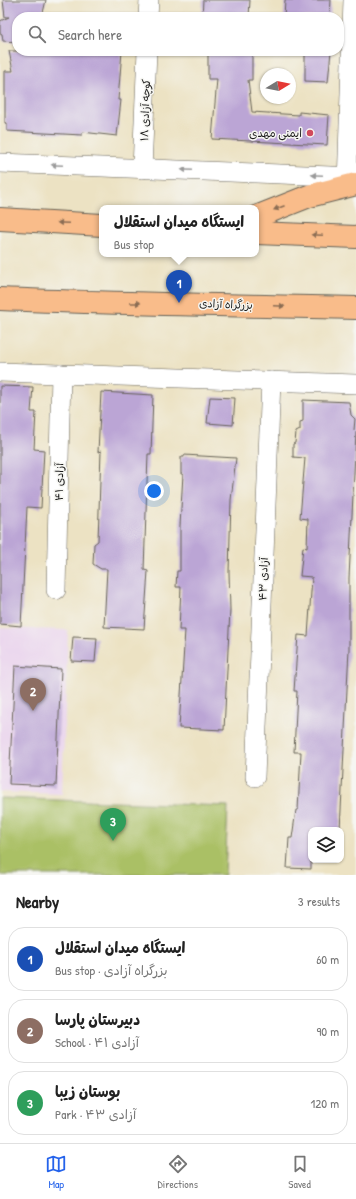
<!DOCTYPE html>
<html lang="en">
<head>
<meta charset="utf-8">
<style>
  body { margin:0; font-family:"Patrick Hand","Playpen Sans Arabic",sans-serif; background:#f2f2f2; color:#222 }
  .controls { position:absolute; right:12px; bottom:12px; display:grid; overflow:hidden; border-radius:8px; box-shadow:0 1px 3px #0004 }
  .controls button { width:36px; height:36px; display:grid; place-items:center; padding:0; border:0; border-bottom:1px solid #e0e0e0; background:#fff; color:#222; font:20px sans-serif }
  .compass { position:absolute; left:260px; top:68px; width:36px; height:36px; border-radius:50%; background:#fff; box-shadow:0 1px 3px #0004; rotate:80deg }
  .you { position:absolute; left:154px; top:491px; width:14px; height:14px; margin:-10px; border:3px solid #fff; border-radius:50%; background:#1a73e8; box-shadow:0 0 0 6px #1a73e833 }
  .badge { display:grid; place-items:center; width:26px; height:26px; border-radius:50%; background:#2563eb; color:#fff; font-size:13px; font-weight:700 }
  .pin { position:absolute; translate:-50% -33px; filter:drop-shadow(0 1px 2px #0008) }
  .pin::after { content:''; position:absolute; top:21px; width:14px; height:12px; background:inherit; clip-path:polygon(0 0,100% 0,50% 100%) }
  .popup { position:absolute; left:99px; top:205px; width:160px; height:52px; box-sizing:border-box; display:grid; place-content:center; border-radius:8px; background:#fff; filter:drop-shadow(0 1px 3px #0005); font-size:13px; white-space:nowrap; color:#767676 }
  .popup b { font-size:15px; color:#222 }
  .popup::after { content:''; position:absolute; left:50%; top:100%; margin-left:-8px; border:8px solid transparent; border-top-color:#fff }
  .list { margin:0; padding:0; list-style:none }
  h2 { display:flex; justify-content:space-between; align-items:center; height:52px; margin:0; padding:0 16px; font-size:17px }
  h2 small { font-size:13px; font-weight:400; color:#767676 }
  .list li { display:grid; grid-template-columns:26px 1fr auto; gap:12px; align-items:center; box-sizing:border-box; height:64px; margin:0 8px 8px; padding:0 8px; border:1px solid #e0e0e0; border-radius:16px }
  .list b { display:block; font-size:15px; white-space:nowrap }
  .list p { margin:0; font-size:13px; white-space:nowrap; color:#767676 }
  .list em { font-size:13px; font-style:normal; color:#767676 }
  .icon { flex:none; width:22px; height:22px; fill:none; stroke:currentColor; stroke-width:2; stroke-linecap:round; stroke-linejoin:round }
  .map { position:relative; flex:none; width:356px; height:875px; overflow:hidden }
  .search { position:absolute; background:#fff; box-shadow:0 1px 3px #0004; left:12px; right:12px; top:12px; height:44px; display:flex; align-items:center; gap:10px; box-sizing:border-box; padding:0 14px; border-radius:16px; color:#767676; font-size:15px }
  .sheet { height:268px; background:#fff }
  nav { display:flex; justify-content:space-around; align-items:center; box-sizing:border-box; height:56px; border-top:1px solid #e0e0e0; background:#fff; font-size:11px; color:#767676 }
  nav a { display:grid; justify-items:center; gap:2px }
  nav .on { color:#2563eb }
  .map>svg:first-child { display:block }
</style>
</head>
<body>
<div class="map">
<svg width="356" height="875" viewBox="0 0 356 875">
  <rect width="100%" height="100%" fill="#f6f6f2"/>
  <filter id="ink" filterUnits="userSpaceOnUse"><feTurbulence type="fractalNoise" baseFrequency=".025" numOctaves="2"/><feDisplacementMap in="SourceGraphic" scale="8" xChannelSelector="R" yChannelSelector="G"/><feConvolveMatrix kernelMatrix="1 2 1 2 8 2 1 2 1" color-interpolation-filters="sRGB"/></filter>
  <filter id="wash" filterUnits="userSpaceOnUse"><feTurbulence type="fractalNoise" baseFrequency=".012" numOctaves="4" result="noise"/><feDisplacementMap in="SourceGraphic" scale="16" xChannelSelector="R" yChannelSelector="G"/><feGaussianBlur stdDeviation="0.9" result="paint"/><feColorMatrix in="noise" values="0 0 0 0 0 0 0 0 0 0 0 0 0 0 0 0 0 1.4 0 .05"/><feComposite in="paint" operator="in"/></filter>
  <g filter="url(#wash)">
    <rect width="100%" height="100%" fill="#ece2c3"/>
    <polygon fill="#e9d2ed" points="0,628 68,630 62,794 0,792"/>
    <polygon fill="#aac065" stroke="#636e40" points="0,798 228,806 225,875 0,875"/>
    <g id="blocks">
      <g fill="#bba5d5">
        <polygon points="3,0 46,0 42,17 17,17 17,42 3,41 2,34 0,33 0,21 9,17 5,17"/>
        <polygon points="203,0 250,0 249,17 202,17"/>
        <polygon points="285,0 331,0 330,17 284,17"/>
        <polygon points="9,51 122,51 118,100 121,100 117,136 82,132 82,135 7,131 7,123 5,123 5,71 13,71"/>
        <polygon points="208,51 252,51 252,80 248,80 252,112 299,115 299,112 329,115 327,145 212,139 217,79 208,79"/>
        <polygon points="305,51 331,51 328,82 305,81"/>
        <polygon points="0,386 33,387 31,412 36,412 34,449 44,450 41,508 27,507 21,626 0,624"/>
        <polygon points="101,392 153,395 151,454 148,454 144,570 148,571 144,629 104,627 107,569 101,569 93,564 94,544 98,541 101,451 98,452"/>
        <polygon points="210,397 235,398 233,425 207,423"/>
        <polygon points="303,400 349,402 351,415 355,419 354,430 356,432 349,578 349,649 340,830 311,830 311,869 287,868 289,838 292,838 296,810 298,810 301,752 294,752 297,691 294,691 298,635 308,636 312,577 300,576 303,547 307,548 308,519 300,518 305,458 293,457 293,444 295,443 296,432 300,430 300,422 303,421"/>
        <polygon points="184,455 236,458 231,500 229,572 230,610 224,730 179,728 185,630 179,630 181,587 176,587 177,571 180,571 180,526 183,474 181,474 181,457 184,457"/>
        <polygon points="73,637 97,638 95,662 71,661"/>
        <polygon points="15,666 61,669 56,786 9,784"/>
      </g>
    </g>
  </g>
  <g filter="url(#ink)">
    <use href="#blocks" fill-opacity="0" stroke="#656156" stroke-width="1"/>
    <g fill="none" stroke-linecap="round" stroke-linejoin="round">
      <g stroke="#656156" stroke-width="20">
        <g id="minor">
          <polyline points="148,17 149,0"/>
          <polyline points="0,163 356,177"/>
          <polyline points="142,169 147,51"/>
          <polyline points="347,186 353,0"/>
          <polyline points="0,372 356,384"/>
          <polyline points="56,590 61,374"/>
          <polyline points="255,777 271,381"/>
        </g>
      </g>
      <g stroke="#656156" stroke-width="24">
        <g id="highway">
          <polyline points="256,217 309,196 356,184"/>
          <polyline points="0,219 102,225"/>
          <polyline points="256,233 356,237"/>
          <path d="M0,299C119,304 237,305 356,308"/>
        </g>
      </g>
      <use href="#minor" stroke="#fff" stroke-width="19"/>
      <use href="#highway" stroke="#f9bc8a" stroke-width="22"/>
    </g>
    <defs><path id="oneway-solid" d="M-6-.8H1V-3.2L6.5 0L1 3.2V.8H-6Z"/></defs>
    <g fill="#999">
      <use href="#oneway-solid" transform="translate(57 165) rotate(-178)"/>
      <use href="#oneway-solid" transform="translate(187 170) rotate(-178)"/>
      <use href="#oneway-solid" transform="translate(317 175) rotate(-178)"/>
    </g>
    <g fill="#8a6c53">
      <use href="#oneway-solid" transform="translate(279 208) rotate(159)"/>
      <use href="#oneway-solid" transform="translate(63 223) rotate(-177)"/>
      <use href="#oneway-solid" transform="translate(317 235) rotate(-178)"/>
      <use href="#oneway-solid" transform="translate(135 303)"/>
      <use href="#oneway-solid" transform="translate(279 306) rotate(2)"/>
    </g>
  </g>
  <circle fill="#d1495b" stroke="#f6f6f2" stroke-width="1.5" cx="310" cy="133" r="4"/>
  <g text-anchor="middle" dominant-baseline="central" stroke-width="3" stroke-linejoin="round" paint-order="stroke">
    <g font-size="11" fill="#1c1c1c" stroke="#f6f6f2">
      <text transform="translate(145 110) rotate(-88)">کوچه آزادی ۱۸</text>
      <text transform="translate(226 304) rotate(2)">بزرگراه آزادی</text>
      <text transform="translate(59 482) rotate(-89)">۴۱ آزادی</text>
      <text transform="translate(263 579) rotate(-88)">۴۳ آزادی</text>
    </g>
    <g font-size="11" fill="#1c1c1c" stroke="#f6f6f2" text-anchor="end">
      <text x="302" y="133">ایمنی مهدی</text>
    </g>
  </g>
</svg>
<div class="controls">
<button><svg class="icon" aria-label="layers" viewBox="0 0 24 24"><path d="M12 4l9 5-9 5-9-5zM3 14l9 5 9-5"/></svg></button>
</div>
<svg class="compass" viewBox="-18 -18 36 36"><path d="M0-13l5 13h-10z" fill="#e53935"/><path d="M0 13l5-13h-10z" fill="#767676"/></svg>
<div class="you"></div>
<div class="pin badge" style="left:179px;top:303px;background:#1a4fb4">1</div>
<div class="popup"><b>ایستگاه میدان استقلال</b>Bus stop</div>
<div class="pin badge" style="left:33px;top:711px;background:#8d6e63">2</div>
<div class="pin badge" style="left:113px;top:841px;background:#2e9e5b">3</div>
<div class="search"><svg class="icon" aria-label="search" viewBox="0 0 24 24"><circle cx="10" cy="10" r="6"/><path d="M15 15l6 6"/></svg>Search here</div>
</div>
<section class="sheet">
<h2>Nearby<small>3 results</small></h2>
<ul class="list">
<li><span class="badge" style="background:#1a4fb4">1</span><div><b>ایستگاه میدان استقلال</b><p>Bus stop · بزرگراه آزادی</p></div><em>60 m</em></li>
<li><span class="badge" style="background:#8d6e63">2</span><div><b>دبیرستان پارسا</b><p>School · ۴۱ آزادی</p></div><em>90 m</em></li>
<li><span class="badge" style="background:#2e9e5b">3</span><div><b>بوستان زیبا</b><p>Park · ۴۳ آزادی</p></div><em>120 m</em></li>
</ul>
</section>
<nav>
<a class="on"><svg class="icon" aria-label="map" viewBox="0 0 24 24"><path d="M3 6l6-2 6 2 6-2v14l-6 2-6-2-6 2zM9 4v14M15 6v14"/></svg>Map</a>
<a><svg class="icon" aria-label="directions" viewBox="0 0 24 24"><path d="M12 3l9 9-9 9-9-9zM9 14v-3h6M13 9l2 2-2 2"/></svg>Directions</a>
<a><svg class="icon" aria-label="saved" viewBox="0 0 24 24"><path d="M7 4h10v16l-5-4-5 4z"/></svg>Saved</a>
</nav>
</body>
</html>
